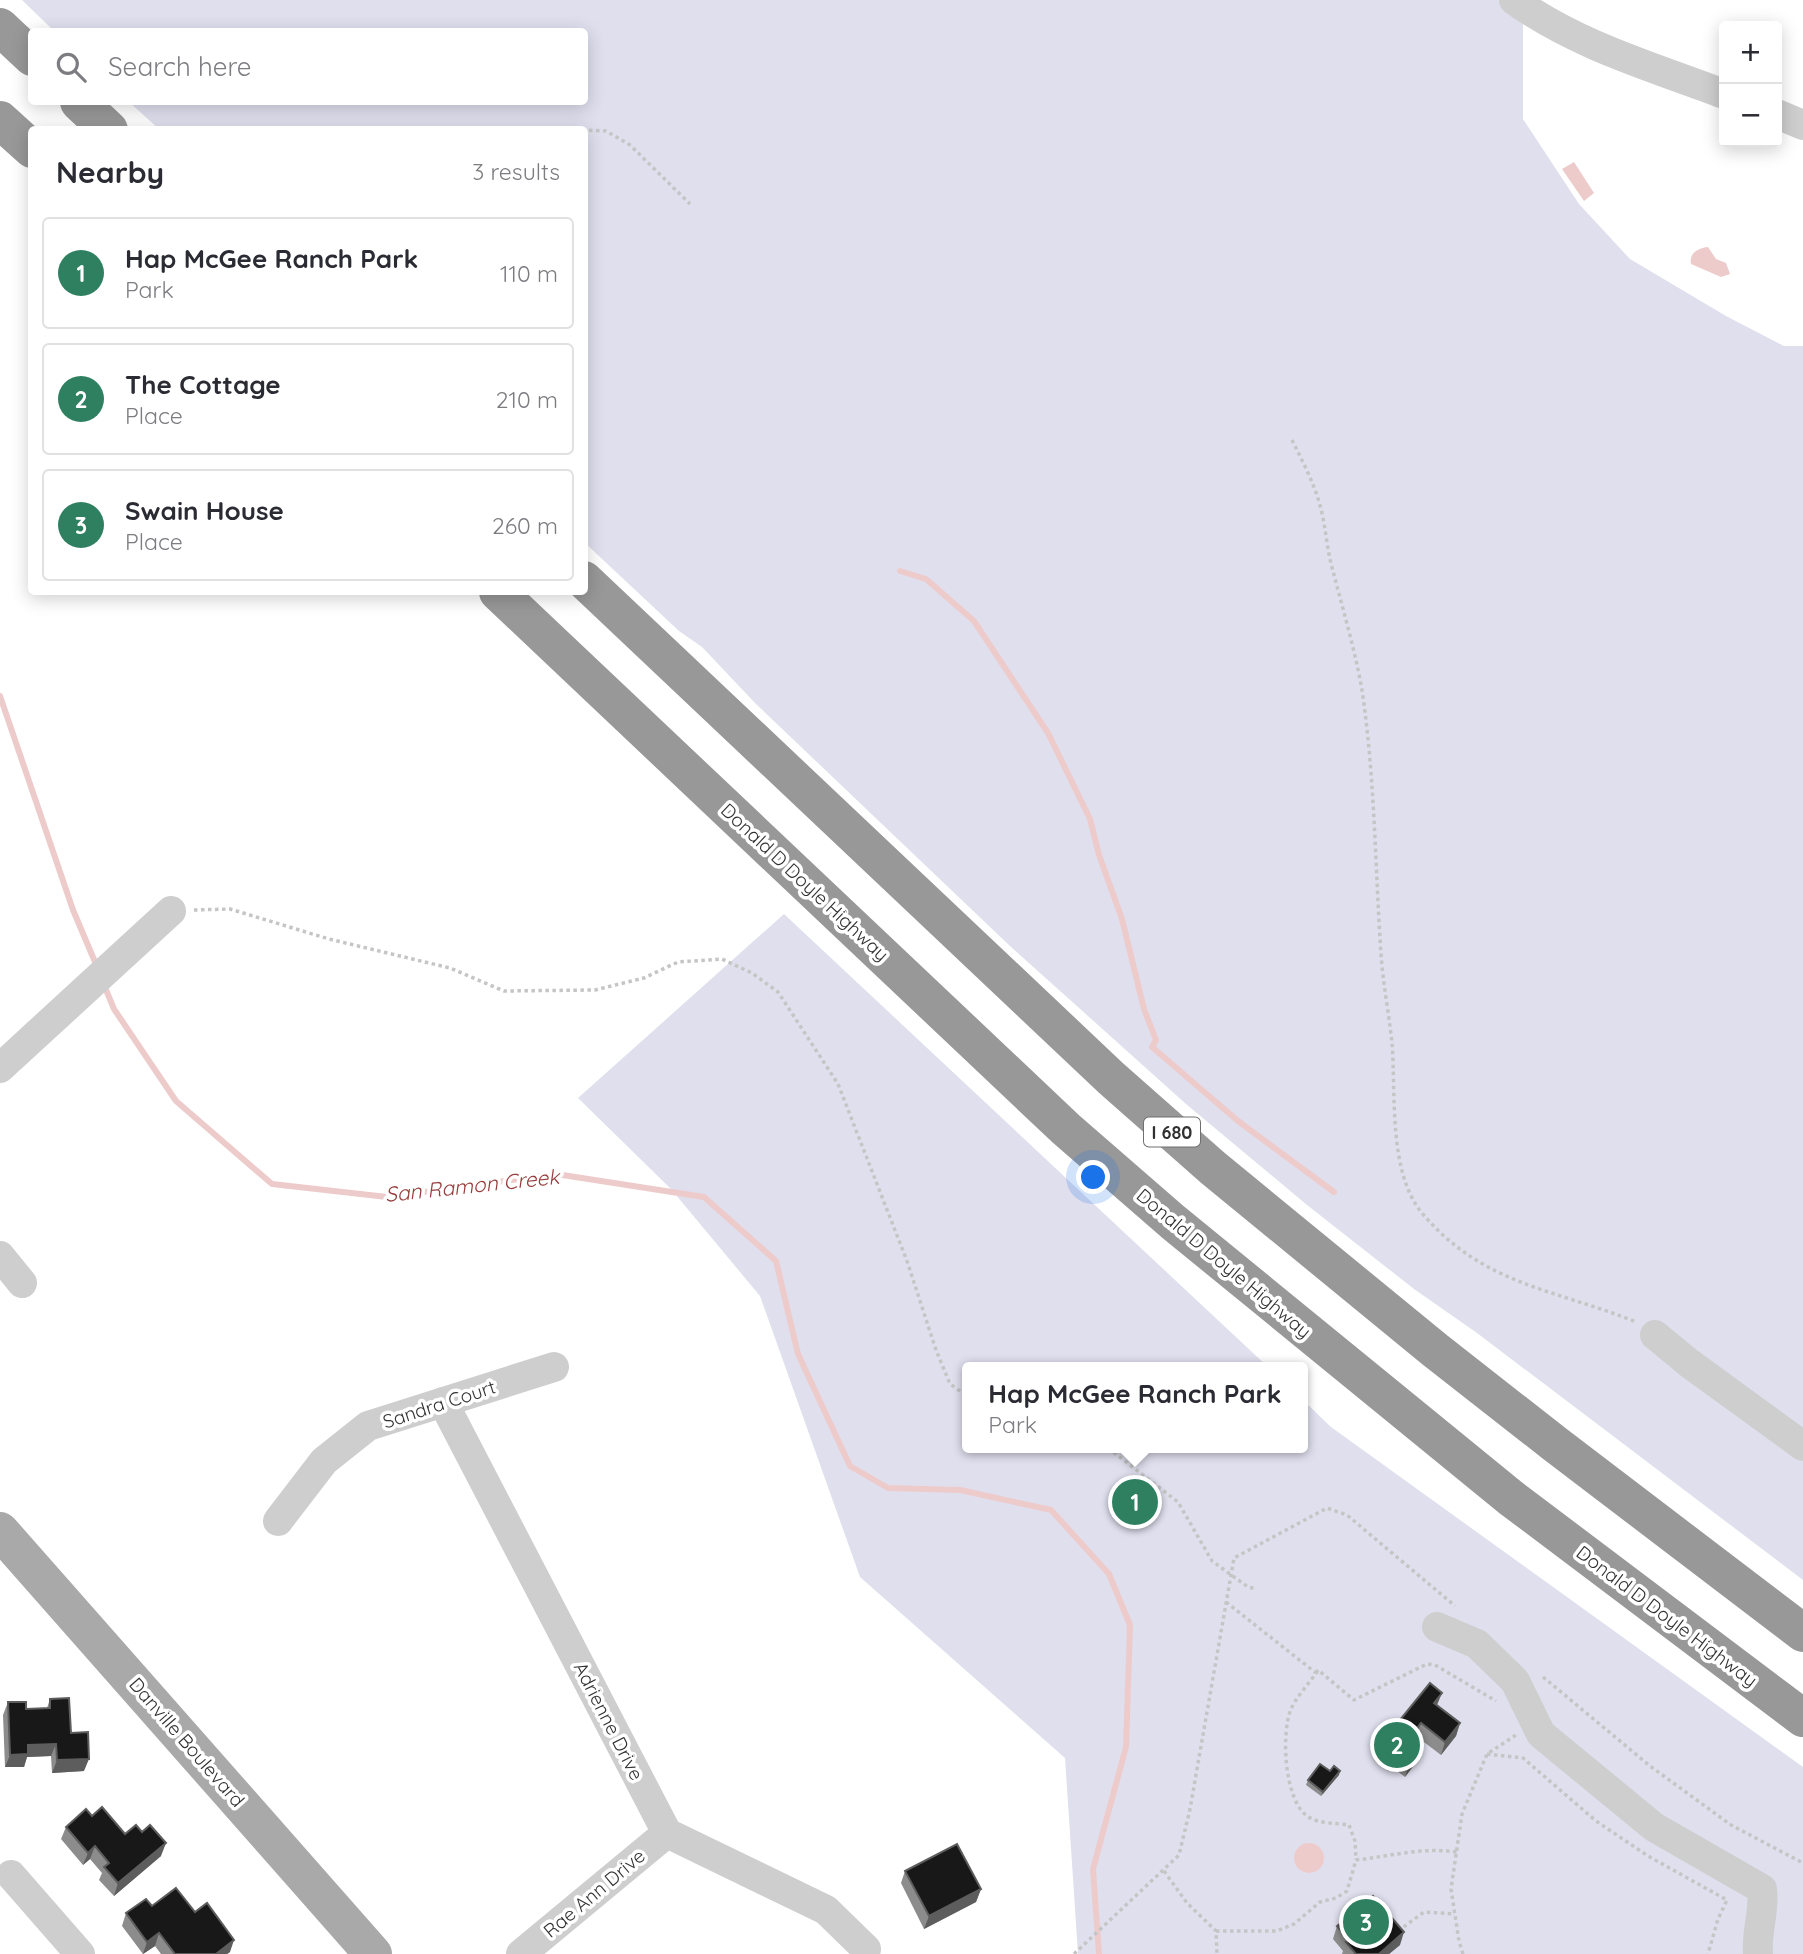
<!DOCTYPE html>
<html lang="en">
<head>
<meta charset="utf-8">
<style>
  body { margin:0; font-family:Quicksand,sans-serif; background:#f7f7f7; color:#2b2b33 }
  .controls { position:absolute; right:21px; top:21px; display:grid; overflow:hidden; border-radius:7px; box-shadow:0 4px 18px #0003 }
  .controls button { width:63px; height:63px; display:grid; place-items:center; padding:0; border:0; border-bottom:2px solid #e1e1e2; background:#fff; color:#2b2b33; font:35px sans-serif }
  .you { position:absolute; left:1094px; top:1178px; width:24px; height:24px; margin:-18px; border:5px solid #fff; border-radius:50%; background:#1a73e8; box-shadow:0 0 0 10px #1a73e833 }
  .badge { display:grid; place-items:center; width:46px; height:46px; border-radius:50%; background:#2e8060; color:#fff; font-size:23px; font-weight:700 }
  .pin { position:absolute; translate:-50% -50%; border:4px solid #fff; box-shadow:0 2px 7px #0006 }
  .popup { position:absolute; left:962px; top:1362px; width:346px; height:91px; box-sizing:border-box; display:grid; place-content:center; border-radius:7px; background:#fff; filter:drop-shadow(0 2px 5px #0005); font-size:23px; white-space:nowrap; color:#7c7c81 }
  .popup b { font-size:26px; color:#2b2b33 }
  .popup::after { content:''; position:absolute; left:50%; top:100%; margin-left:-14px; border:14px solid transparent; border-top-color:#fff }
  .list { margin:0; padding:0; list-style:none }
  h2 { display:flex; justify-content:space-between; align-items:center; height:91px; margin:0; padding:0 28px; font-size:30px }
  h2 small { font-size:23px; font-weight:400; color:#7c7c81 }
  .list li { display:grid; grid-template-columns:46px 1fr auto; gap:21px; align-items:center; box-sizing:border-box; height:112px; margin:0 14px 14px; padding:0 14px; border:2px solid #e1e1e2; border-radius:7px }
  .list b { display:block; font-size:26px; white-space:nowrap }
  .list p { margin:0; font-size:23px; white-space:nowrap; color:#7c7c81 }
  .list em { font-size:23px; font-style:normal; color:#7c7c81 }
  .icon { flex:none; width:38px; height:38px; fill:none; stroke:currentColor; stroke-width:2; stroke-linecap:round; stroke-linejoin:round }
  .map { position:relative; flex:none; width:1803px; height:1954px; overflow:hidden }
  .search { position:absolute; background:#fff; box-shadow:0 4px 18px #0003; left:28px; top:28px; width:560px; height:77px; display:flex; align-items:center; gap:18px; box-sizing:border-box; padding:0 24px; border-radius:7px; color:#7c7c81; font-size:26px }
  .panel { position:absolute; background:#fff; box-shadow:0 4px 18px #0003; left:28px; top:126px; width:560px; height:469px; border-radius:7px }
  .map>svg:first-child { display:block }
</style>
</head>
<body>
<div class="map">
<svg width="1803" height="1954" viewBox="0 0 1803 1954">
  <rect width="100%" height="100%" fill="#fff"/>
  <g fill="#e0dfee">
    <polygon points="22,0 1499,0 1523,19 1523,119 1579,204 1630,259 1726,316 1784,346 1803,346 1803,1580 1477,1333 1414,1289 1307,1205 1186,1104 1010,946 756,704 702,647 679,631 585,543 584,130 159,129 129,102 584,102 584,32 54,31"/>
    <polygon points="784,914 1268,1367 967,1367 967,1448 1303,1448 1303,1400 1331,1427 1803,1767 1803,1954 1078,1954 1065,1758 860,1577 760,1296 671,1189 578,1098"/>
  </g>
  <g fill="#eecbcb">
    <polygon points="1574,162 1594,193 1584,201 1562,169"/>
    <path d="M1708,247L1716,259L1726,263L1730,274L1721,277L1691,264C1689,253 1698,248 1708,247Z"/>
    <circle cx="1309" cy="1858" r="15"/>
  </g>
  <g fill="none" stroke-linecap="round" stroke-linejoin="round">
    <g stroke="#eecbcb" stroke-width="6">
      <polyline points="900,571 926,579 974,621 1048,733 1090,819 1099,855 1122,919 1144,1009 1156,1040 1152,1047 1238,1121 1334,1192"/>
      <polyline points="0,696 73,910 98,969"/>
      <polyline points="104,985 114,1009 176,1101 272,1184 387,1197 556,1174 704,1197 776,1261 798,1354 850,1466 888,1488 960,1490 1051,1510 1109,1574 1130,1625 1126,1747 1093,1869 1099,1954"/>
    </g>
    <g stroke="#c5c5c5" stroke-width="3.5" stroke-dasharray="3.5 3.5" stroke-linecap="butt">
      <polyline points="582,130 606,131 630,145 690,204"/>
      <path d="M1292,440C1303,462 1315,485 1321,509C1326,529 1327,551 1333,571C1343,610 1355,650 1362,690C1375,777 1375,866 1381,954C1383,984 1389,1014 1392,1043C1396,1094 1388,1172 1422,1213C1482,1285 1555,1289 1636,1322"/>
      <polyline points="194,910 230,909 329,939 450,968 504,991 595,990 644,978 678,962 722,959 752,973 778,992 838,1084 907,1261 936,1350 950,1384 967,1396"/>
      <polyline points="1108,1448 1178,1502 1212,1561 1248,1587 1257,1589"/>
      <path d="M1226,1602L1316,1673C1308,1685 1297,1696 1291,1709C1281,1733 1284,1799 1307,1816C1317,1824 1337,1823 1349,1825L1355,1841L1356,1860"/>
      <polyline points="1316,1673 1318,1670 1354,1700 1427,1664 1435,1665 1496,1701"/>
      <polyline points="1543,1677 1650,1766 1731,1825 1803,1863"/>
      <polyline points="1487,1754 1523,1758 1596,1821 1648,1856 1727,1900 1718,1919 1708,1954"/>
      <polyline points="1164,1871 1187,1903 1216,1931 1217,1954"/>
      <path d="M1216,1931H1277L1294,1924L1320,1902L1336,1898L1347,1891L1356,1860C1391,1856 1422,1847 1457,1852"/>
      <polyline points="1398,1931 1424,1912 1455,1914"/>
      <polyline points="1074,1954 1179,1855 1190,1809 1234,1558 1327,1508 1347,1515 1455,1606"/>
      <polyline points="1463,1954 1459,1941 1451,1889 1462,1814 1487,1754 1516,1735"/>
    </g>
    <g stroke="#cecece" stroke-width="30">
      <path d="M1514,0C1576,45 1653,67 1724,94"/>
      <polyline points="1777,114 1803,125"/>
      <polyline points="0,1068 171,911"/>
      <polyline points="0,1256 22,1283"/>
      <polyline points="1655,1335 1689,1363 1803,1446"/>
      <polyline points="443,1402 667,1833 826,1910 866,1949"/>
      <polyline points="278,1521 324,1461 368,1426 554,1367"/>
      <path d="M1437,1627L1477,1644L1515,1681L1541,1734L1654,1827L1762,1889C1765,1911 1756,1931 1758,1954"/>
      <polyline points="11,1875 80,1954"/>
      <polyline points="521,1954 667,1833"/>
    </g>
    <polyline stroke="#a9a9a9" stroke-width="38" points="0,1531 373,1954"/>
    <g stroke="#989898" stroke-width="38">
      <polyline points="0,27 32,57"/>
      <polyline points="79,102 109,130"/>
      <polyline points="0,120 32,149"/>
      <polyline points="584,580 1111,1078 1213,1168 1435,1350 1555,1444 1803,1633"/>
      <polyline points="498,592 1066,1129 1173,1222 1511,1498 1803,1718"/>
    </g>
  </g>
  <g fill="#8c8c8c">
    <polygon points="50,1699 71,1733 84,1771 52,1773 51,1756 27,1757 24,1767 5,1767 3,1715 8,1702 26,1709 47,1708"/>
    <polygon points="1437,1706 1460,1723 1456,1736 1441,1755 1416,1736 1409,1745 1414,1765 1405,1777 1392,1767 1388,1771 1374,1760 1378,1747"/>
    <polygon points="1339,1775 1321,1796 1306,1785 1308,1780"/>
    <polygon points="92,1816 161,1856 114,1896 99,1880 102,1873 90,1859 83,1865 61,1839 66,1827"/>
    <polygon points="905,1871 981,1889 976,1902 924,1929 901,1883"/>
    <polygon points="152,1906 195,1912 230,1952 227,1954 161,1954 155,1946 143,1954 122,1926 126,1913"/>
    <polygon points="1337,1926 1400,1945 1389,1954 1342,1954 1343,1951 1333,1939"/>
  </g>
  <g fill="#5d5d5d">
    <polygon points="1442,1693 1437,1705 1434,1703"/>
    <polygon points="1421,1723 1416,1736 1401,1755 1406,1743"/>
    <polygon points="1460,1723 1456,1736 1441,1755 1445,1742"/>
    <polygon points="56,1744 51,1756 27,1757 24,1767 5,1767 10,1755 28,1745"/>
    <polygon points="1418,1753 1414,1765 1405,1777 1409,1764"/>
    <polygon points="1396,1754 1392,1767 1388,1771 1393,1758"/>
    <polygon points="89,1759 84,1771 52,1773 57,1760"/>
    <polygon points="1340,1771 1339,1775 1321,1796 1323,1792"/>
    <polygon points="166,1843 161,1856 114,1896 118,1883"/>
    <polygon points="95,1846 90,1859 83,1865 88,1853"/>
    <polygon points="981,1889 976,1902 924,1929 929,1916"/>
    <polygon points="1404,1932 1400,1945 1389,1954 1380,1954"/>
    <polygon points="159,1933 155,1946 143,1954 147,1942"/>
    <polygon points="234,1940 230,1952 227,1954 216,1954"/>
  </g>
  <g fill="#181818" stroke="#5d5d5d" stroke-width="2">
    <polygon points="1430,1683 1442,1693 1434,1703 1460,1723 1445,1742 1421,1723 1406,1743 1418,1753 1409,1764 1396,1754 1393,1758 1378,1747"/>
    <polygon points="69,1698 71,1733 88,1732 89,1759 57,1760 56,1744 28,1745 28,1754 10,1755 8,1702 26,1702 26,1709 50,1708 50,1699"/>
    <polygon points="1320,1764 1330,1771 1334,1766 1340,1771 1323,1792 1308,1780"/>
    <polygon points="102,1807 125,1834 136,1825 142,1832 150,1825 166,1843 118,1883 104,1867 109,1863 95,1846 88,1853 66,1827 86,1809 92,1816"/>
    <polygon points="957,1844 981,1889 929,1916 905,1871"/>
    <polygon points="176,1888 195,1912 207,1903 234,1940 216,1954 175,1954 159,1933 147,1942 126,1913 146,1899 152,1906"/>
    <polygon points="1373,1896 1404,1932 1380,1953 1381,1954 1356,1954 1346,1942 1349,1940 1337,1926"/>
  </g>
  <g text-anchor="middle" dominant-baseline="central" stroke-width="7" stroke-linejoin="round" paint-order="stroke">
    <rect fill="#fff" stroke="#6f6f6f" stroke-width="2" x="1144" y="1117.5" width="56" height="29" rx="5"/>
    <g font-size="18" font-weight="bold" fill="#313131">
      <text x="1172" y="1132">I 680</text>
    </g>
    <g font-size="19" fill="#313131" stroke="#fff">
      <text transform="translate(805 882) rotate(43)">Donald D Doyle Highway</text>
      <text transform="translate(1224 1263) rotate(40)">Donald D Doyle Highway</text>
      <text transform="translate(439 1404) rotate(-18)">Sandra Court</text>
      <text transform="translate(1667 1616) rotate(37)">Donald D Doyle Highway</text>
      <text transform="translate(609 1721) rotate(63)">Adrienne Drive</text>
      <text transform="translate(187 1742) rotate(49)">Danville Boulevard</text>
      <text transform="translate(594 1893) rotate(-40)">Rae Ann Drive</text>
    </g>
    <g font-size="21" font-style="italic" fill="#963d3c" stroke="#fff">
      <text transform="translate(472 1185) rotate(-6)">San Ramon Creek</text>
    </g>
  </g>
</svg>
<div class="controls">
<button>+</button>
<button>−</button>
</div>
<div class="you"></div>
<div class="pin badge" style="left:1135px;top:1502px">1</div>
<div class="popup"><b>Hap McGee Ranch Park</b>Park</div>
<div class="pin badge" style="left:1397px;top:1745px">2</div>
<div class="pin badge" style="left:1366px;top:1922px">3</div>
<div class="search"><svg class="icon" aria-label="search" viewBox="0 0 24 24"><circle cx="10" cy="10" r="6"/><path d="M15 15l6 6"/></svg>Search here</div>
<section class="panel">
<h2>Nearby<small>3 results</small></h2>
<ul class="list">
<li><span class="badge">1</span><div><b>Hap McGee Ranch Park</b><p>Park</p></div><em>110 m</em></li>
<li><span class="badge">2</span><div><b>The Cottage</b><p>Place</p></div><em>210 m</em></li>
<li><span class="badge">3</span><div><b>Swain House</b><p>Place</p></div><em>260 m</em></li>
</ul>
</section>
</div>
</body>
</html>
